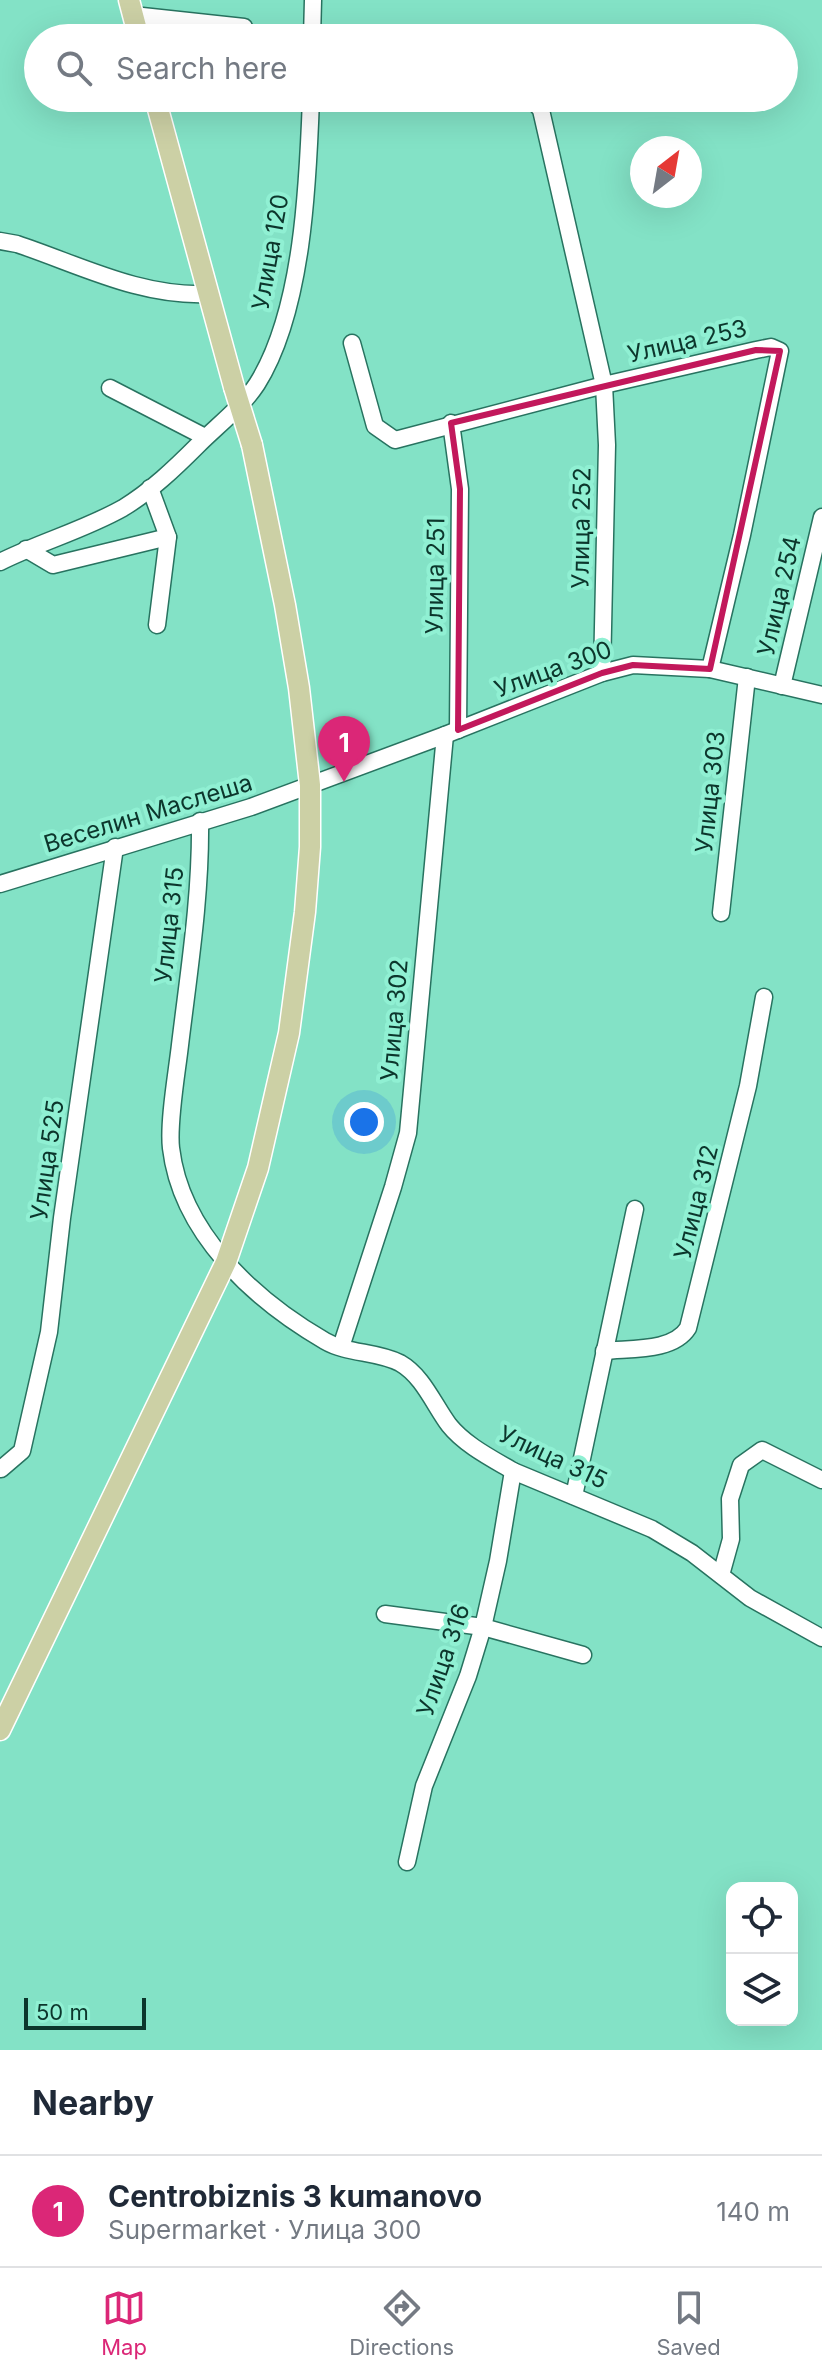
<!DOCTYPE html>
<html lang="en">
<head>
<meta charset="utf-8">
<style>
  body { margin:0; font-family:Inter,sans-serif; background:#f6f6f7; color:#1f2937 }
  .controls { position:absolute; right:24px; bottom:24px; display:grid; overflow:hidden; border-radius:16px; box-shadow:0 8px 32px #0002 }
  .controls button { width:72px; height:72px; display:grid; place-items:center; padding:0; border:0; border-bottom:2px solid #e0e1e3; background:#fff; color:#1f2937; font:40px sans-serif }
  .compass { position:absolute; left:630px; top:136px; width:72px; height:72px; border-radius:50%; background:#fff; box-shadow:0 8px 32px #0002; rotate:31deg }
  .scale { position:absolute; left:24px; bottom:20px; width:122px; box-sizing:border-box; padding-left:8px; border:4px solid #0c362c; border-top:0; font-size:22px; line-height:28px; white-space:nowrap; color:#0c362c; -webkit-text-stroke:6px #90f0d3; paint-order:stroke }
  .you { position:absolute; left:364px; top:1122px; width:28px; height:28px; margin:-20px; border:6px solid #fff; border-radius:50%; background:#1a73e8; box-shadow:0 0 0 12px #1a73e833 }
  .badge { display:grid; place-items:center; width:52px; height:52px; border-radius:50%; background:#db2777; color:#fff; font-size:26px; font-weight:700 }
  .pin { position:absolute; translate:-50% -66px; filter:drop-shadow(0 2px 4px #0008) }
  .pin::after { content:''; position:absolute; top:42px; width:28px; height:24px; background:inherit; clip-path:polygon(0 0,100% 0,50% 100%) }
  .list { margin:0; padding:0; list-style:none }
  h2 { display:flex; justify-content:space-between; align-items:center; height:104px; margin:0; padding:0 32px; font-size:34px }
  h2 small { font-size:26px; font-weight:400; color:#747a83 }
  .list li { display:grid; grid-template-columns:52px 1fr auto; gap:24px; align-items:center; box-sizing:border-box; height:112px; padding:0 32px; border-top:2px solid #e0e1e3 }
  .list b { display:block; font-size:30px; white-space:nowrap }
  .list p { margin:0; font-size:26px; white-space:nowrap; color:#747a83 }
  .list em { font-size:26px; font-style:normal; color:#747a83 }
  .icon { flex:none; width:44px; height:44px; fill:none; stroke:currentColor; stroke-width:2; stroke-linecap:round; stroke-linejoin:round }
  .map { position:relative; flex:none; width:822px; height:2050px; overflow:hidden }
  .search { position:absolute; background:#fff; box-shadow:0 8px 32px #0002; left:24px; right:24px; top:24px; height:88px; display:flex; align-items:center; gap:20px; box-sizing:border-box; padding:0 28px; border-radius:44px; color:#747a83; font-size:30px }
  .sheet { height:216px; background:#fff }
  nav { display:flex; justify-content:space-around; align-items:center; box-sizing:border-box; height:112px; border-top:2px solid #e0e1e3; background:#fff; font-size:22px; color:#747a83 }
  nav a { display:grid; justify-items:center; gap:4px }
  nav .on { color:#db2777 }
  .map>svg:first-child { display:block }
</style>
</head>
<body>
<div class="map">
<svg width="822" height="2050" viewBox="0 0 822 2050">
  <rect width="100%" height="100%" fill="#83e2c6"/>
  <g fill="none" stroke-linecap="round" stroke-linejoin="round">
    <g stroke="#287360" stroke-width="19">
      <g id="minor">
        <polyline points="133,15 244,27"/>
        <polyline points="312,38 313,0"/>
        <polyline points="531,98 541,110 604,385 607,445 602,673"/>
        <polyline points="311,102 363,102 438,98"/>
        <path d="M0,241L17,244C80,265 140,297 208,294"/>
        <polyline points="352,343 375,426 395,440 604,385 756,350 771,347 780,351 742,535 710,669"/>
        <polyline points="110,388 205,437"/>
        <polyline points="451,423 460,489 458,730"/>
        <polyline points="150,488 168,537 157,625"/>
        <polyline points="26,549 53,565 168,537"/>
        <path d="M0,562C40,542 84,530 123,508C151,491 175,468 198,445C218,425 242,407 257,384C303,311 308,183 311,98"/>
        <polyline points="782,686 822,517"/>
        <path d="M200,821C201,896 189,970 180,1045C177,1072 168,1122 171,1148C181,1233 254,1300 325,1341C347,1354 377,1351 400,1363C423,1376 434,1405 449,1425C465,1445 491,1458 513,1471L652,1529L692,1553L750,1598L822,1638"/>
        <polyline points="0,884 251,807 445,735 602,673 633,665 710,669 822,695"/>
        <polyline points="721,913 747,677"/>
        <polyline points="341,1347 393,1187 408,1133 445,735"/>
        <path d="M604,1351C630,1348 673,1352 688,1328L748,1086L764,997"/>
        <polyline points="1,1469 22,1451 49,1332 62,1218 115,847"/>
        <polyline points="574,1496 635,1209"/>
        <polyline points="721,1575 731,1539 730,1499 741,1465 762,1450 822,1480"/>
        <polyline points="385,1614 483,1627 583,1655"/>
        <polyline points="407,1862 424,1786 468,1676 483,1627 498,1561 513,1471"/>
      </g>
    </g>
    <g stroke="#fff" stroke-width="23">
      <g id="major">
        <polyline points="129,0 139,38"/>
        <polyline points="155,98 234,387"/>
        <polyline points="0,1730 226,1262 258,1168 289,1033 305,912 310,847 310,785 299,688 285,605 252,445"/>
      </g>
    </g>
    <use href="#minor" stroke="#fff" stroke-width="16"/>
    <use href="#major" stroke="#ccd0a5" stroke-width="20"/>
    <g stroke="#fff" stroke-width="23" stroke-linecap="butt">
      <polyline id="major-bridge" points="234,387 252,445"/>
    </g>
    <use href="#major-bridge" stroke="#ccd0a5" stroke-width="20"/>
  </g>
  <path fill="none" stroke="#c2185b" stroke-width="6" stroke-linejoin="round" d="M756,350L780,351L710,669L633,665L602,673L458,730L460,489L451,423Z"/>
  <g text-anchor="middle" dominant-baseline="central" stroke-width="8" stroke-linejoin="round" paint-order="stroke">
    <g font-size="24" fill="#0c362c" stroke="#90f0d3">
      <text transform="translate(270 252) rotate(-80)">Улица 120</text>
      <text transform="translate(687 341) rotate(-13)">Улица 253</text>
      <text transform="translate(581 528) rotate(-89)">Улица 252</text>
      <text transform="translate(435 576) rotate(-89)">Улица 251</text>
      <text transform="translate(779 596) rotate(-77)">Улица 254</text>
      <text transform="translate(553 669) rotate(-20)">Улица 300</text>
      <text transform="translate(710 792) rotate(-84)">Улица 303</text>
      <text transform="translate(148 813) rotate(-17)">Веселин Маслеша</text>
      <text transform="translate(169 925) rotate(-84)">Улица 315</text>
      <text transform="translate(394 1020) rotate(-85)">Улица 302</text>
      <text transform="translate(47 1160) rotate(-82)">Улица 525</text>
      <text transform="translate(696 1202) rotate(-76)">Улица 312</text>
      <text transform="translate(553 1457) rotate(25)">Улица 315</text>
      <text transform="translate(443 1660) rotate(-71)">Улица 316</text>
    </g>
  </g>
</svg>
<div class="controls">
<button><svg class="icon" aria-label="locate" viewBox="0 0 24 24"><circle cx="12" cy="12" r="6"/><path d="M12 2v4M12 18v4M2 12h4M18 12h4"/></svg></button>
<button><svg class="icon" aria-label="layers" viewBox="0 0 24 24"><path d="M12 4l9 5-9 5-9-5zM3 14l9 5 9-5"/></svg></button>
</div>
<svg class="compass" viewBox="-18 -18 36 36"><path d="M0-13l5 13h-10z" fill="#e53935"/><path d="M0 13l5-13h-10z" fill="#747a83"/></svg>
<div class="scale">50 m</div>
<div class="you"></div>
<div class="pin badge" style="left:344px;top:782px">1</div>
<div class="search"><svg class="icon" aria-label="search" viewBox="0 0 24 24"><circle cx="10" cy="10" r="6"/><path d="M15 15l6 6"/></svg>Search here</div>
</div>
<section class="sheet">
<h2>Nearby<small></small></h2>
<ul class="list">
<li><span class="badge">1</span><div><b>Centrobiznis 3 kumanovo</b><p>Supermarket · Улица 300</p></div><em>140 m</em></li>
</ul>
</section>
<nav>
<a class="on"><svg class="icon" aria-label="map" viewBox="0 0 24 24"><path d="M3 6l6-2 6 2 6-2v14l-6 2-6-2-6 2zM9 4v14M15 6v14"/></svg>Map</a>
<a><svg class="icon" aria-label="directions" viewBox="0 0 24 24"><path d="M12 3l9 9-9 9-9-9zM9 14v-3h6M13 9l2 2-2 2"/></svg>Directions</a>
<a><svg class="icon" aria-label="saved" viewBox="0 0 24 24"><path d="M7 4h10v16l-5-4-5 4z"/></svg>Saved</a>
</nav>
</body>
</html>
